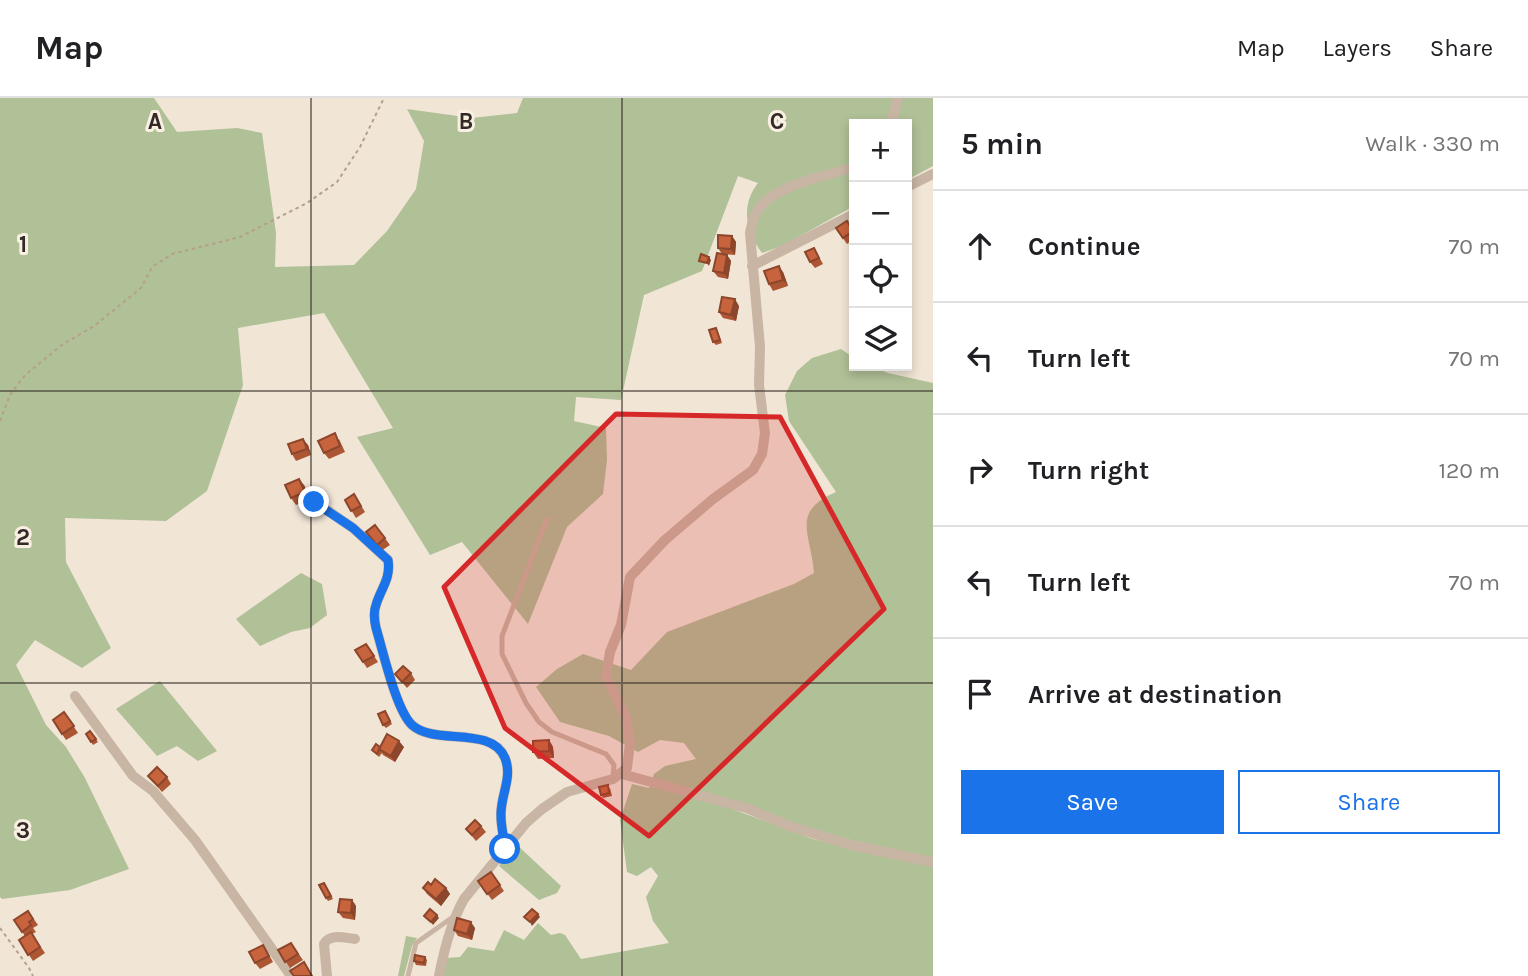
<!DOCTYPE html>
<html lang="en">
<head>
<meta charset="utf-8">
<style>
  body { margin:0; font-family:Karla,sans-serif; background:#f6f6f6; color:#202124 }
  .controls { position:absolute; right:21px; top:21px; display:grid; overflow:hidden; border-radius:0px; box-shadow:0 4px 10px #0003 }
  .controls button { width:63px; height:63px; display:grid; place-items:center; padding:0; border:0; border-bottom:2px solid #e0e0e0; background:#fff; color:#202124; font:35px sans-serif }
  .stop { position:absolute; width:21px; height:21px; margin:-16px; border:5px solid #1a73e8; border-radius:50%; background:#fff }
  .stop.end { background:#1a73e8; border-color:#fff; box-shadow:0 2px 7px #0008 }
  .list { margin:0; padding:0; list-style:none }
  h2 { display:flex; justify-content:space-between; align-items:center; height:91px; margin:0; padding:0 28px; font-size:30px }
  h2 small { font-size:23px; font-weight:400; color:#757577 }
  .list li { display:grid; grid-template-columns:46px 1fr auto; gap:21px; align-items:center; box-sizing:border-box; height:112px; padding:0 28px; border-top:2px solid #e0e0e0 }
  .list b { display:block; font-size:26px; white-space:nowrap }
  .list em { font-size:23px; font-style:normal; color:#757577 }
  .actions { display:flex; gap:14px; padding:21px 28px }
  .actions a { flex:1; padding:16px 0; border:2px solid #1a73e8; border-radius:0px; text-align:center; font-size:24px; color:#1a73e8 }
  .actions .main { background:#1a73e8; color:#fff }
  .icon { flex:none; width:38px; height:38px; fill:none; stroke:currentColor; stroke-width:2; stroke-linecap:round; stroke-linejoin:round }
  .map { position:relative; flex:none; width:933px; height:878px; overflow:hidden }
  header { display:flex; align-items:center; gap:42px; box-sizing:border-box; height:98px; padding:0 35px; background:#fff; border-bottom:2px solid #e0e0e0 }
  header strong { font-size:33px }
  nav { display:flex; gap:38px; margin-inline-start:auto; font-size:24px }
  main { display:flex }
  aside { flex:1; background:#fff }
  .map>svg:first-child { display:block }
</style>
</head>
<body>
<header>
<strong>Map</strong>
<nav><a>Map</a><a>Layers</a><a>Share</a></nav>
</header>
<main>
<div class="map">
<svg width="933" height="878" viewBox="0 0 933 878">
  <rect width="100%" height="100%" fill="#f1e5d6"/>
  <g fill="#b0c097">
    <path d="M0,0H154L177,34L237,30L262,35L276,135L275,169L354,167L387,133L416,91L424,43L407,11L472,20L517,15L523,0H933V68L907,82V26H854V108L782,148L762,155C746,134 740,108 758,85L738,78L702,173L644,197L621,302L576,299L574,323L606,330L607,362L603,396L567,429L528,526L462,444L430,457L357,339L393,330L324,215L238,230L243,287L207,393L166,423L65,420L66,464L111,550L82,570L35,542L16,567L46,627L66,649L85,680L129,771L70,792L2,801L0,799Z"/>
    <path d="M841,251L854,260V268H870L888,275L933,285V760L824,736L732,711L813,741L933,768V878H443L446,860L460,859L468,849L494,853L504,832L524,842L538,825L551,837L560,835L565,837L581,861L669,845L653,823L646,799L658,778L651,769L637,778L627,774L620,722L632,686L649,690L654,676L665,668L696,661L684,645L660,642L638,654L609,638L560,624L536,589L557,571L583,556L631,572L667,534L794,486L814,475C811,435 790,414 836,394L789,323L785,297L797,273L812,260Z"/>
    <polygon points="301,475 322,486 327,517 310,530 291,534 260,548 236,521"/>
    <polygon points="160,583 217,653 198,663 177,648 157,658 116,611"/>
    <polygon points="516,746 561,788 557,795 539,802 499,768"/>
    <polygon points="406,838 417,840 412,848 404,878 398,878"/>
  </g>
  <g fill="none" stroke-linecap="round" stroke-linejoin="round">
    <g stroke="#b59f8d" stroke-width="2" stroke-dasharray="3.5 3.5" stroke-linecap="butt">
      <polyline points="0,323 10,297 25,277 62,247 94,228 141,190 152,169 172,156 240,139 307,105 337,84 360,49 384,0"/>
      <polyline points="0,830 29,870 33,878"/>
    </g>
    <g stroke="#c9b5a3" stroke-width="5">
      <polyline points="547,421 502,538 502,556 526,605 539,624 552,634 606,656 614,667 613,679"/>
      <polyline points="408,878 416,845 453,819"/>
    </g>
    <g stroke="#c9b5a3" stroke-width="10">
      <polyline points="891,26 898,0"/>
      <polyline points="907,89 933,76"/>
      <polyline points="752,168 854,116"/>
      <path d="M315,404L353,430L388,462C391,481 381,490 376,507C373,515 375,522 376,530C383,553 396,612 412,627C435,648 491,627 505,660C513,680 500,698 501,718C501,729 504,740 505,751"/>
      <polyline points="75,598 133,678 153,693 195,742 291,878"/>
      <polyline points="622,676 746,710 789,728 851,747 933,764"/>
      <path d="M327,878L324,846C330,835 345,840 355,841"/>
      <path d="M439,878C444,852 451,824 464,801L526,725L542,711L567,694L613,681L627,670L630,645L626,619L606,578L610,554L621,527L630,479L665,442L713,401L753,372L762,356L765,335L759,287L760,249L750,135C751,130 752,124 754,119C767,87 824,79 854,69"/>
    </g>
  </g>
  <g fill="#ac5634">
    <polygon points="907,118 911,131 907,133"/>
    <polygon points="847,123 854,135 854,141 847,146 836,130"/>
    <polygon points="732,138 736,144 735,157 724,156 727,157 731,163 728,181 718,179 713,173 722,156 718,150"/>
    <polygon points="814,150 823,166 815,170 810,164"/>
    <polygon points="783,174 788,188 773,193 769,186"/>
    <polygon points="739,208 736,223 723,220 719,214"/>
    <polygon points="718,234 722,245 716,247 713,244"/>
    <polygon points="339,341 345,354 329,361 324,355"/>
    <polygon points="308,347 311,357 296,363 292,356"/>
    <polygon points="304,387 310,401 296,407 291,400"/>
    <polygon points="354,396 365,414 356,420 345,402"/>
    <polygon points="375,427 390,447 381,453 366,434"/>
    <polygon points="366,546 378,564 367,570 363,564"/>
    <polygon points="411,575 415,582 407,590 395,576"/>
    <polygon points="64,614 78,635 66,642 53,622"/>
    <polygon points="387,616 392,626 386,630 383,627"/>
    <polygon points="90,633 98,644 93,647 86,636"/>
    <polygon points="549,642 553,649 554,660 538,661 533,654"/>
    <polygon points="380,649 404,649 395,664 383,657 382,655 379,659 372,652"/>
    <polygon points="148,678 167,679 171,686 162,694"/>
    <polygon points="610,690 612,698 603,700 601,697"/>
    <polygon points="481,728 486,734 476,743 466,731"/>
    <polygon points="491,774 504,793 492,802 478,783"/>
    <polygon points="324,785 333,801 328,803 326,800"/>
    <polygon points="431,787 446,790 450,796 441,808 427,796 423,790"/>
    <polygon points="352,802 356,808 355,822 343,820 338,814"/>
    <polygon points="28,813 38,827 33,830 36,834 32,836 45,855 33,863 19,842 25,838 14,822"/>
    <polygon points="475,830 472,842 458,838 454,832"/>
    <polygon points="291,845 303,862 290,870 278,852"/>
    <polygon points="267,853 273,864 260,871 255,865"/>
    <polygon points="425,859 427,862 426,868 416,867 414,863"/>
  </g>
  <g fill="#8c462b">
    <polygon points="732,138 736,144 735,157 731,151"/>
    <polygon points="727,157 731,163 728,181 724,175"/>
    <polygon points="709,159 711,162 709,168 707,165"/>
    <polygon points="779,168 783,174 788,188 783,182"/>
    <polygon points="735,201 739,208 736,223 731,217"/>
    <polygon points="303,341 308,347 311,357 307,351"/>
    <polygon points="299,381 304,387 310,401 305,394"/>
    <polygon points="549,642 553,649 554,660 549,653"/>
    <polygon points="399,643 404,649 395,664 391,658"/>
    <polygon points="446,790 450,796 441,808 436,801"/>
    <polygon points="352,802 356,808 355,822 351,815"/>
    <polygon points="538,816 540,819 532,828 530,824"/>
    <polygon points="437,817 439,820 433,827 431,824"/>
    <polygon points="471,824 475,830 472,842 467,836"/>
  </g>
  <g fill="#c8643d" stroke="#8c462b" stroke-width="2">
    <polygon points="847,123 853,133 843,140 836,130"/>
    <polygon points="718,137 732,138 731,151 718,150"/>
    <polygon points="814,150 819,160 810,164 805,154"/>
    <polygon points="717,155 727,157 724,175 713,173"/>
    <polygon points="701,156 709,159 707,165 699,163"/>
    <polygon points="779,168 783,182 769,186 764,173"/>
    <polygon points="722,199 735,201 731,217 719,214"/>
    <polygon points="716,230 720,242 713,244 709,232"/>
    <polygon points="335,335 340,348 324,355 318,343"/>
    <polygon points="303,341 307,351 292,356 288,346"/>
    <polygon points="299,381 305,394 291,400 285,387"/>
    <polygon points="354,396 361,408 351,413 345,402"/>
    <polygon points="375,427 385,440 377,447 366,434"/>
    <polygon points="366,546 374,558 363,564 355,552"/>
    <polygon points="403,568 411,575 402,584 395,576"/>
    <polygon points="385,613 390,623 383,627 378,616"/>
    <polygon points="64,614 74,628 62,636 53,622"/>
    <polygon points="90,633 96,641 91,644 86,636"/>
    <polygon points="387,636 399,643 391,658 379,651"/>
    <polygon points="549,642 549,653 533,654 533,643"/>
    <polygon points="376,646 380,649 377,656 372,652"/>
    <polygon points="157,669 167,679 158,688 148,678"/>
    <polygon points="608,687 609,695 601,697 599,689"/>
    <polygon points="475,722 481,728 472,737 466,731"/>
    <polygon points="491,774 500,787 487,796 478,783"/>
    <polygon points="435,781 446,790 436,801 423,790 428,784 431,787"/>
    <polygon points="324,785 331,798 326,800 319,787"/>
    <polygon points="340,801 352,802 351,815 338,814"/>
    <polygon points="430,811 437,817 431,824 424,818"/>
    <polygon points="532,811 538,816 530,824 524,819"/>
    <polygon points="28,813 33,821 29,824 31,827 22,834 14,822"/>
    <polygon points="457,820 471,824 467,836 454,832"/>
    <polygon points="31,834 40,849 28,857 19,842"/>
    <polygon points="291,845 298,856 285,864 278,852"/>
    <polygon points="263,847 269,858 255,865 249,854"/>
    <polygon points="415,857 425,859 424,865 414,863"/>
    <polygon points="304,864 312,878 294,878 290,873"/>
  </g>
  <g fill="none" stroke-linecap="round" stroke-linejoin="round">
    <path stroke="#1a73e8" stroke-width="9" d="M314,404L353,430L388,462C391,481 381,490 376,507C373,515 374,522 376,530C383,553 396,612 412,627C435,648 491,627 505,660C513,680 500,698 501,718C501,729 504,740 505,751"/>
  </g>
  <path fill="#d62828" fill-opacity="0.2" stroke="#d62828" stroke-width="5" stroke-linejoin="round" d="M616,316L780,319L884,511L649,738L505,630L444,489Z"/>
  <path fill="none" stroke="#332a25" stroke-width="2" stroke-opacity="0.55" d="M311,0V878M622,0V878M0,293H933M0,585H933"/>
  <g font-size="23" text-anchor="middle" font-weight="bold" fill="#332a25" stroke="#f9efe2" stroke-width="6" stroke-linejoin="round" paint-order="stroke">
    <text x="155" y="31">A</text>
    <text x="466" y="31">B</text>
    <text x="777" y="31">C</text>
    <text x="23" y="154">1</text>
    <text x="23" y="447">2</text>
    <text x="23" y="740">3</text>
  </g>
</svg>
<div class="controls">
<button>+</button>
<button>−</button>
<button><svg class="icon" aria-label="locate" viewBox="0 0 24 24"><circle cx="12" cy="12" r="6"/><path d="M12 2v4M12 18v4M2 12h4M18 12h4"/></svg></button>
<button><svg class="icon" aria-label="layers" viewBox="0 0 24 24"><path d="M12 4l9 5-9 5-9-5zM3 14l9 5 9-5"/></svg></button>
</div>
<div class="stop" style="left:505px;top:751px"></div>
<div class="stop end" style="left:314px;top:404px"></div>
</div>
<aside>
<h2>5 min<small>Walk · 330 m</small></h2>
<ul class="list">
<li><svg class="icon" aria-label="ahead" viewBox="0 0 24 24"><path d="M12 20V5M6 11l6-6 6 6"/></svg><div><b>Continue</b></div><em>70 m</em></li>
<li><svg class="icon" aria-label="left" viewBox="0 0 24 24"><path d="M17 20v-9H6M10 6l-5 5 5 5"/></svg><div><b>Turn left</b></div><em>70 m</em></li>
<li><svg class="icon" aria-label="right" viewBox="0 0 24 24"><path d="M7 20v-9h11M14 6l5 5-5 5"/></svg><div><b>Turn right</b></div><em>120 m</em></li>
<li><svg class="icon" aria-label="left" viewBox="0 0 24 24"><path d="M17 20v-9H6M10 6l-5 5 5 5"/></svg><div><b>Turn left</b></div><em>70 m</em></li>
<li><svg class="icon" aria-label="arrive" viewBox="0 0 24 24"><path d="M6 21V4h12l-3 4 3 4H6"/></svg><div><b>Arrive at destination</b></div></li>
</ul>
<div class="actions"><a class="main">Save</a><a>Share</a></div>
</aside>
</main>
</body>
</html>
